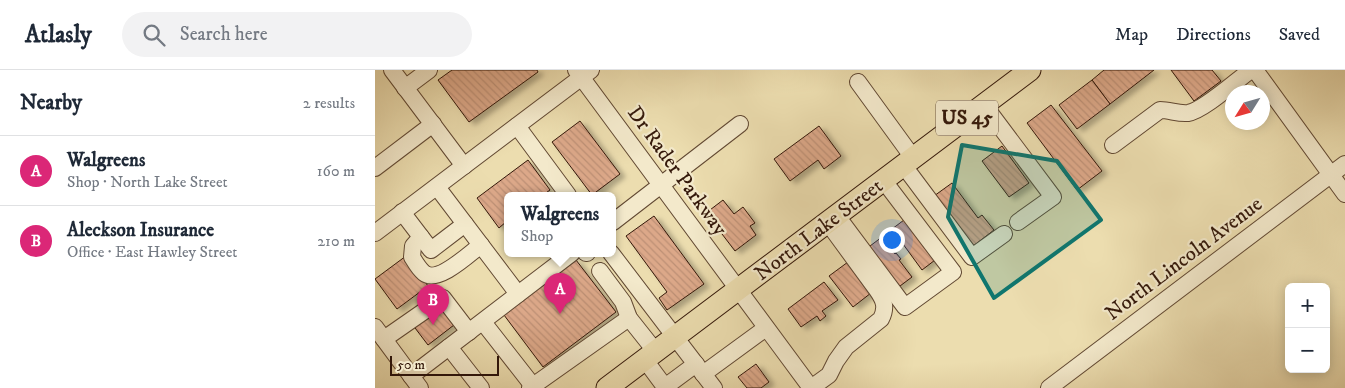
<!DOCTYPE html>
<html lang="en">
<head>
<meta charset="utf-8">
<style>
  body { margin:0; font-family:"IM FELL DW Pica",serif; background:#f2f2f3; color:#1f2937 }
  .controls { position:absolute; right:15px; bottom:15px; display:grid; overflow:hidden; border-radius:8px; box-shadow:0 2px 12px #0003 }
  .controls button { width:45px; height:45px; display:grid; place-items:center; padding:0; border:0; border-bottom:1px solid #e0e1e3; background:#fff; color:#1f2937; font:25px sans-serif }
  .compass { position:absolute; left:850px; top:15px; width:45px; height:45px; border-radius:50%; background:#fff; box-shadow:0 2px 12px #0003; rotate:233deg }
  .scale { position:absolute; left:15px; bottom:12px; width:109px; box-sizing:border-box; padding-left:5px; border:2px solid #34180a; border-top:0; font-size:14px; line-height:18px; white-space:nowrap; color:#34180a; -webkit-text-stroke:4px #f3e9cb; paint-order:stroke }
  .you { position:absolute; left:516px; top:169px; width:18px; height:18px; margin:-12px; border:4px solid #fff; border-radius:50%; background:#1a73e8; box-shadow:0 0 0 8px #1a73e833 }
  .badge { display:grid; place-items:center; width:32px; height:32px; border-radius:50%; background:#db2777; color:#fff; font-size:16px; font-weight:700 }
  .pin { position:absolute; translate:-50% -41px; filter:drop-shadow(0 1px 2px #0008) }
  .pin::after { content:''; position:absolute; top:26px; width:18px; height:15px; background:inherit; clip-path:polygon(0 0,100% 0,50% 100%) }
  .popup { position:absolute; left:129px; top:122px; width:112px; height:65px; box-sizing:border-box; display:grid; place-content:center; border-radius:8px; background:#fff; filter:drop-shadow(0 1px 4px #0005); font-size:16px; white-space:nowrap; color:#747a83 }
  .popup b { font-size:19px; color:#1f2937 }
  .popup::after { content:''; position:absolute; left:50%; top:100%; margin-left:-10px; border:10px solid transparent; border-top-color:#fff }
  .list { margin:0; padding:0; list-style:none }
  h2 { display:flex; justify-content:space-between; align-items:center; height:65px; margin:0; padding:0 20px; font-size:21px }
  h2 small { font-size:16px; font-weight:400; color:#747a83 }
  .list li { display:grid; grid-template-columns:32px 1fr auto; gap:15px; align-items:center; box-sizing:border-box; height:70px; padding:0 20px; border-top:1px solid #e0e1e3 }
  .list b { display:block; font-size:19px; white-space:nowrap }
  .list p { margin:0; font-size:16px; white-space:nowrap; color:#747a83 }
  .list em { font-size:16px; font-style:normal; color:#747a83 }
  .icon { flex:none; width:28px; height:28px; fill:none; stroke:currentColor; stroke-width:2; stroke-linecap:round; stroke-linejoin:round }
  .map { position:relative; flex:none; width:970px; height:318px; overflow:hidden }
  header { display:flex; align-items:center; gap:30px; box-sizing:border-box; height:70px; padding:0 25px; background:#fff; border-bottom:1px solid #e0e1e3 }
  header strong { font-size:24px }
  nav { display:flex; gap:28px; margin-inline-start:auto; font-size:18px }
  .search { width:350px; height:45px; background:#f2f2f3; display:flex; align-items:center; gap:12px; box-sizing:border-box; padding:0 18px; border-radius:28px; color:#747a83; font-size:19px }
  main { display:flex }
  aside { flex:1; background:#fff }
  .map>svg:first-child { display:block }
</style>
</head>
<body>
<header>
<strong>Atlasly</strong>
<div class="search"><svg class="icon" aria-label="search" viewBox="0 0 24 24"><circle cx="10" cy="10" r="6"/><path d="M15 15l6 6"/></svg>Search here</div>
<nav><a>Map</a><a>Directions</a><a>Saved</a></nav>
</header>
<main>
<aside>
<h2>Nearby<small>2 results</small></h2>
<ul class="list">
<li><span class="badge">A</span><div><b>Walgreens</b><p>Shop · North Lake Street</p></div><em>160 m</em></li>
<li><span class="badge">B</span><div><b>Aleckson Insurance</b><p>Office · East Hawley Street</p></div><em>210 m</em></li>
</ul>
</aside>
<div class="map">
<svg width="970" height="318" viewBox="0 0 970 318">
  <defs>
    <pattern id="building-back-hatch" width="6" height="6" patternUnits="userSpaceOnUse" patternTransform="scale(1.25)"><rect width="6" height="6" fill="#dca889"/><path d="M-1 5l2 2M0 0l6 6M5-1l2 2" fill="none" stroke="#bd9075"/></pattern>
    <filter id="shadow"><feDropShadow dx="5.5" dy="3" stdDeviation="2.5" flood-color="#0004"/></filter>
  </defs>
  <rect width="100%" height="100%" fill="#ecddaf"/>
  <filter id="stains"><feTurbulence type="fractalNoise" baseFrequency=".004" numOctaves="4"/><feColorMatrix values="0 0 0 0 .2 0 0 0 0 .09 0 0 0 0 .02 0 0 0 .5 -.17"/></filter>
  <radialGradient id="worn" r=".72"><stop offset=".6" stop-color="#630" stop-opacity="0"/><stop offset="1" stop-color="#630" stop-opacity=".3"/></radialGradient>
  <g fill="url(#building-back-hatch)" stroke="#34180a" filter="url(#shadow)">
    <polygon points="77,0 162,0 163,2 94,52 63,10"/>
    <polygon points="729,0 779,0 735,34 717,10"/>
    <polygon points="796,0 837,0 846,11 819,31"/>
    <polygon points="717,10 735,34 702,59 684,35"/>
    <polygon points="676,35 727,101 702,120 652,53"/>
    <polygon points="205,51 245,104 217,125 177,72"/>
    <polygon points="444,56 466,86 449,99 443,90 415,111 399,89"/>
    <polygon points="627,76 654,113 634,127 607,91"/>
    <polygon points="153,90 175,120 168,125 132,125 132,151 124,158 102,128"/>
    <polygon points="577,113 603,148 607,145 619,160 597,177 559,126"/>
    <polygon points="348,130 359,144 368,137 380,153 375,156 381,165 360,181 331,143"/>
    <polygon points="279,146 329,214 292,240 284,228 292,222 251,166"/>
    <polygon points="533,147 564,187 547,200 517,159"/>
    <polygon points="507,167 520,184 521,183 526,189 524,190 537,207 521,219 491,179"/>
    <polygon points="31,186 53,216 22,239 0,209"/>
    <polygon points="201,190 241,242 168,297 129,245"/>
    <polygon points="473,192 496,223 478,237 454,206"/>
    <polygon points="449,212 463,230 447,241 451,246 445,251 442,246 426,257 413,239"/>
    <polygon points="62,234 79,255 53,275 37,254"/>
    <polygon points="381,294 394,312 386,318 372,318 363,307"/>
  </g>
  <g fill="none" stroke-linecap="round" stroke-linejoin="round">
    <g stroke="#624933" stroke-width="18">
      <g id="minor">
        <polyline points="17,0 89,96"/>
        <polyline points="201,0 436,318"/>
        <polyline points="880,0 970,124"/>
        <polyline points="483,12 539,89"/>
        <polyline points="30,18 54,0"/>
        <polyline points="609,35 678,127 643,152"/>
        <polyline points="142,56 193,125"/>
        <path d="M738,75L785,40C795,40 803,44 813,43C828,41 862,10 876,0"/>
        <polyline points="529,96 597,187 629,164"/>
        <polyline points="0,98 58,54"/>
        <polyline points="62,117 143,224"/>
        <polyline points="27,142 56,180 90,154"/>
        <polyline points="462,146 530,237 578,202 509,111"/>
        <polyline points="238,152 365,54"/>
        <polyline points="0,163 216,0"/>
        <path d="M46,167L38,176L37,187C40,192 44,199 49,203C63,214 94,184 106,175"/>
        <polyline points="211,183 212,183"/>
        <polyline points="236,183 339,318"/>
        <polyline points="225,201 248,232 254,248 281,282"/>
        <polyline points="108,252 158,316"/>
        <polyline points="0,257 45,318"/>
        <polyline points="9,269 68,228 94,262"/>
        <polyline points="74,277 106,318"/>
        <polyline points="270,290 290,317 321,294"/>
        <polyline points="328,304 391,258"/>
        <polyline points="36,306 197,183"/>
        <polyline points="155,318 254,248"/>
        <path d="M436,318L454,305L461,291L471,277L506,249C512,237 509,230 502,220L453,153"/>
        <polyline points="674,318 970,94"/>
      </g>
    </g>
    <g stroke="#34180a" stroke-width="23">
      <polyline id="major" points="232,318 655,0"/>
    </g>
    <use href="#minor" stroke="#f3e9cb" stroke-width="16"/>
    <use href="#major" stroke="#ecddaf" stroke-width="21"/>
  </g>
  <path fill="#0f766e" fill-opacity="0.2" stroke="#0f766e" stroke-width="4" stroke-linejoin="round" d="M587,75L682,91L726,150L619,228L573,147Z"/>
  <g text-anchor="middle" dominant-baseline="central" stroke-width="4.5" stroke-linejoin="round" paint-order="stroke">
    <rect fill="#f3e9cb" stroke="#6d5744" stroke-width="1" x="561" y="30.5" width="62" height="35" rx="4"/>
    <g font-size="20" font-weight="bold" fill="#34180a">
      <text x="592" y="48">US 45</text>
    </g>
    <g font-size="21" fill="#34180a" stroke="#f3e9cb">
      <text transform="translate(302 101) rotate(54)">Dr Rader Parkway</text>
      <text transform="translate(444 160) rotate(-37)">North Lake Street</text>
      <text transform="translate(809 189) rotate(-37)">North Lincoln Avenue</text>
    </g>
  </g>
  <rect width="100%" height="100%" filter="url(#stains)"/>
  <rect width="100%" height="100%" fill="url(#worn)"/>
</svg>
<div class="controls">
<button>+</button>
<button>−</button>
</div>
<svg class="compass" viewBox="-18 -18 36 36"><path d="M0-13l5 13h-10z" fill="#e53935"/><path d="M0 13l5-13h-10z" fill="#747a83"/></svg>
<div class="scale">50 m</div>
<div class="you"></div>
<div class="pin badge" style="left:185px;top:244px">A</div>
<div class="popup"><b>Walgreens</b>Shop</div>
<div class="pin badge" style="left:58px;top:255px">B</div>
</div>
</main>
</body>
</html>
